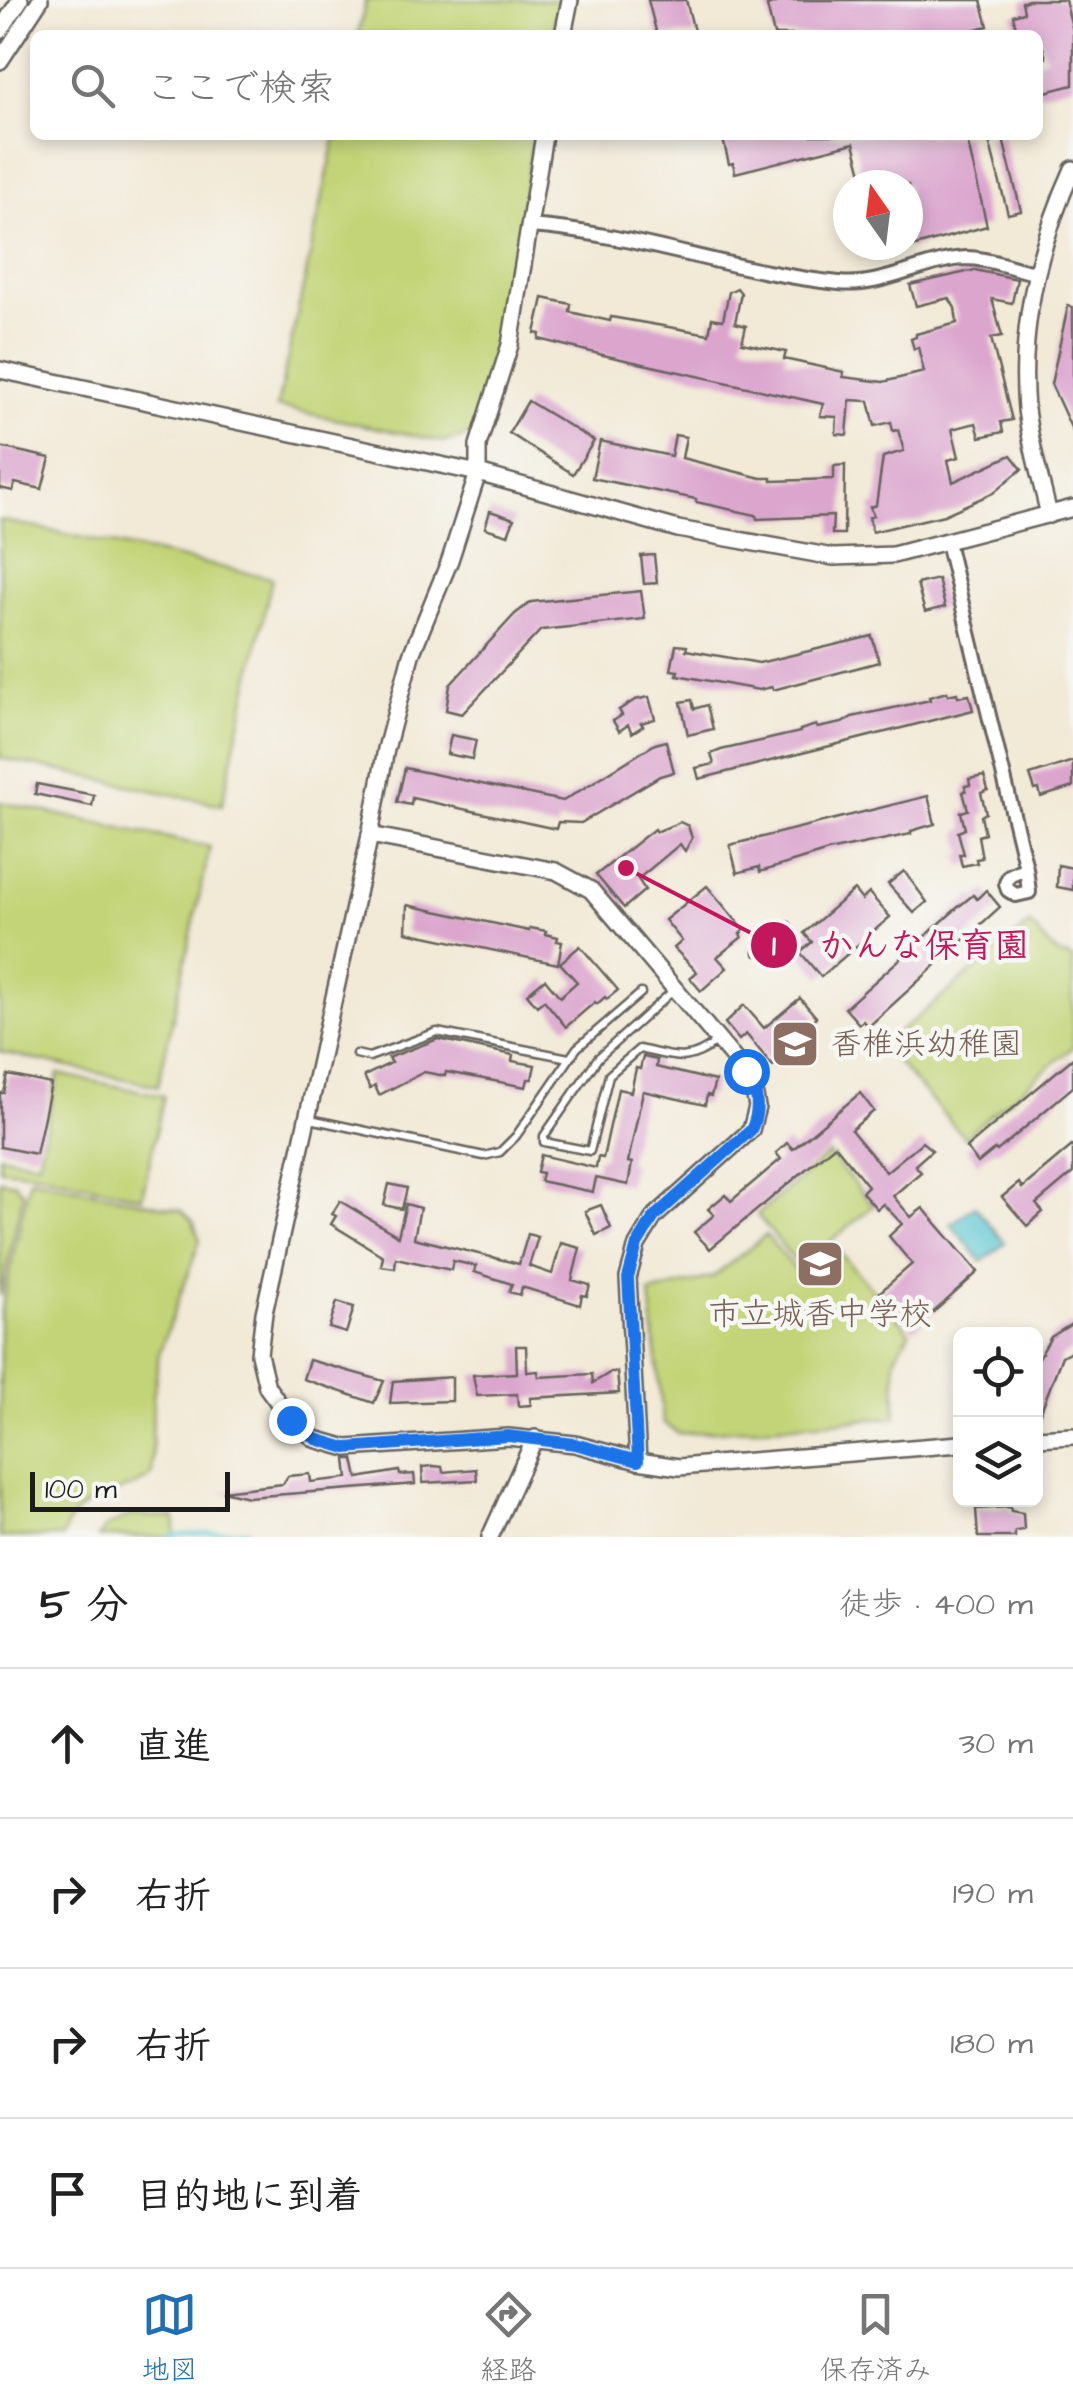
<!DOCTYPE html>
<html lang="ja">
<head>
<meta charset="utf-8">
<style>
  body { margin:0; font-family:"Architects Daughter","Klee One",sans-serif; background:#f6f6f6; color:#222 }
  .controls { position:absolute; right:30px; bottom:30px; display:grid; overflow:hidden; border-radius:15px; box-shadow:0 5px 15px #0003 }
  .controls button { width:90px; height:90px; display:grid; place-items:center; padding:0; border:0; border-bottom:2px solid #e0e0e0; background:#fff; color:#222; font:50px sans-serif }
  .compass { position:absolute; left:833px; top:170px; width:90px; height:90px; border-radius:50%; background:#fff; box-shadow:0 5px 15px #0003; rotate:346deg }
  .scale { position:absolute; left:30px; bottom:25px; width:200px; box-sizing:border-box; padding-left:10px; border:5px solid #1c1c1c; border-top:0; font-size:28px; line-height:35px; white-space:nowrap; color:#1c1c1c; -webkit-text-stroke:8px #f6f6f2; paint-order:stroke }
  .stop { position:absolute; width:30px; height:30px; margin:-22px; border:8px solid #1a73e8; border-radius:50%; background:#fff }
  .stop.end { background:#1a73e8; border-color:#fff; box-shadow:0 2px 10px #0008 }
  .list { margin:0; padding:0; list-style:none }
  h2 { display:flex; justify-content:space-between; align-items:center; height:130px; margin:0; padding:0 40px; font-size:42px }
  h2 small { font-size:32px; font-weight:400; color:#767676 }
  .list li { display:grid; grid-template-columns:65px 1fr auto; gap:30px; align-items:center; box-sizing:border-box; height:150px; padding:0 40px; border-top:2px solid #e0e0e0 }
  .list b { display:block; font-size:38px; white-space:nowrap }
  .list em { font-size:32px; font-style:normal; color:#767676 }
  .icon { flex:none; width:55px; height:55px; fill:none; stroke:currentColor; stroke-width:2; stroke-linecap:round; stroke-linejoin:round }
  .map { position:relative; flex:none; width:1073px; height:1537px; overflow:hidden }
  .search { position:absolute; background:#fff; box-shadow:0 5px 15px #0003; left:30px; right:30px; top:30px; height:110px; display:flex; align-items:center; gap:25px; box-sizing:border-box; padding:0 35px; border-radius:15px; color:#767676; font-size:38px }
  .sheet { height:730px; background:#fff }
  nav { display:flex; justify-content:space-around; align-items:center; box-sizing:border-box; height:140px; border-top:2px solid #e0e0e0; background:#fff; font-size:28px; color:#767676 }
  nav a { display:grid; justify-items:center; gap:5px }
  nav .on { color:#1f6fb2 }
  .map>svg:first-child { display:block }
</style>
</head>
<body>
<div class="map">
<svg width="1073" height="1537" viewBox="0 0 1073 1537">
  <rect width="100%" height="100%" fill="#f6f6f2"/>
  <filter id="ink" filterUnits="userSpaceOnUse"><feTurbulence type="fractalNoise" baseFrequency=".01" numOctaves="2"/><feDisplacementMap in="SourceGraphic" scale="20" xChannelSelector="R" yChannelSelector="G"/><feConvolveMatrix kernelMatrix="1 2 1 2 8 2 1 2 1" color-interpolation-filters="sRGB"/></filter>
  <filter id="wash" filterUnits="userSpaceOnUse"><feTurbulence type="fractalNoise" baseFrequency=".0048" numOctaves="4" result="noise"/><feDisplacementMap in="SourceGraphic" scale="40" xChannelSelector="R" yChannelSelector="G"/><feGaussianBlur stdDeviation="2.25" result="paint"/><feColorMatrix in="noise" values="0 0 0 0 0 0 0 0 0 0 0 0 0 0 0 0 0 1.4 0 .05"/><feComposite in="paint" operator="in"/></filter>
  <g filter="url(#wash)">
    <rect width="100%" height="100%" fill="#f2e9d6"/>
    <g fill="#c2d477" stroke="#6f784a" stroke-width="2.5">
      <polygon points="366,0 560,0 552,35 358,35"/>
      <polygon points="336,135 533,135 511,292 474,434 444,442 277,407"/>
      <polygon points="0,520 272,578 222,805 0,758"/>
      <polygon points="0,802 210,847 158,1086 0,1052"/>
      <polygon points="1030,924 1057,954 1073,959 1073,1047 964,1137 888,1052 896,1045 891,1039"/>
      <polygon points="58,1074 164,1096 142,1197 36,1173 0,1169 0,1155 38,1162"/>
      <polygon points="829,1154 873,1206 800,1267 757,1215"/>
      <path d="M30,1178L181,1210L193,1221L200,1241L159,1353L153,1399L152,1475C130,1493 92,1494 74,1516C69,1521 66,1530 62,1537H0V1315Z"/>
      <polygon points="0,1180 15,1183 23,1193 0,1296"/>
      <polygon points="766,1235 799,1274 833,1245 910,1332 895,1358 896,1417 678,1434 663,1422 650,1293 713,1277"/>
      <polygon points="130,1515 175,1518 175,1537 98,1537 105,1528"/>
    </g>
    <polygon fill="#5cc8d4" stroke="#3c7278" stroke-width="2.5" points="975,1206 1005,1243 982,1262 951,1224"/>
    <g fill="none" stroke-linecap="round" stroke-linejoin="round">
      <polyline stroke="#5cc8d4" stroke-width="4" points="169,1536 248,1530"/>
    </g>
    <g id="blocks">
      <g fill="#dba5ce">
        <polygon points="648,0 686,0 695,35 657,35"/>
        <polygon points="783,0 981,0 988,26 969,31 970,35 774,35 767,6"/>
        <polygon points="1029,0 1065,0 1073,31 1073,85 1038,94 1038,61 1046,58 1040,37 1030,35 1029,29 1017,32 1013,15 1024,12 1022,2"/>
        <polygon points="722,135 966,135 987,226 908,248 908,185 865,185 854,143 735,173 733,163 729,164"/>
        <polygon points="1002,135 1021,211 1008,214 988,137"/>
        <polygon points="975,270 1017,279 1012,303 992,299 1002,336 991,338 1012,420 1001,422 1003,432 980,437 976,423 952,429 959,457 948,460 953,482 1011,455 1022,469 993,493 944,515 872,532 869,517 873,516 870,507 876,505 883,457 904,451 898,430 893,431 891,422 875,426 869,401 850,400 847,435 836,434 837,417 820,416 823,404 603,355 539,339 540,334 535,333 543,298 571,304 570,312 610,321 611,317 709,334 712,318 723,320 729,292 737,288 741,293 735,323 746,326 742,343 786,352 784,359 844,372 843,377 883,382 924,372 918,347 914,349 911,339 916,337 916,334 957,323 955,308 949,298 916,306 910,285"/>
        <polygon points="1068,306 1073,307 1073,432 1051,384"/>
        <polygon points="528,401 594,441 573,474 509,433"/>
        <polygon points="675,435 686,437 682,458 761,478 772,478 772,481 834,479 834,466 845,465 844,534 832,534 833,516 757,519 756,515 696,502 696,499 592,478 600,441 671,456"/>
        <polygon points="0,447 50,458 42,489 15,483 13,491 0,488"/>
        <polygon points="490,511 514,519 508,535 485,528"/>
        <polygon points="654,555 657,583 644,584 641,556"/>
        <polygon points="938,579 945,607 925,612 917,584"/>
        <polygon points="641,591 645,619 541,630 462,714 446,710 450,685 515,614 531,602"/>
        <polygon points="872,636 879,662 773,690 772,687 759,690 677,675 678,671 671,670 676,645 687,646 686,650 759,663"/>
        <polygon points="947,692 948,695 957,693 958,697 969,695 973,710 699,779 696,768 714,764 711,754 721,750 800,732 800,730 816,725 817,728 842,723 852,717 930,700 929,697"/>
        <polygon points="649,697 655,719 641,723 643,726 632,733 628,725 619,731 613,721 622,715 619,710 635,700"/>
        <polygon points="692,700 694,709 707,705 713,729 688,735 681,702"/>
        <polygon points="451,735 476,740 472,759 447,754"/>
        <polygon points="666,741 674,772 660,776 581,823 558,822 556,829 412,798 411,805 397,802 405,768 563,801 655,744"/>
        <polygon points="1073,761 1073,787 1041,797 1039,789 1035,790 1030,775"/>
        <polygon points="984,776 988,790 981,793 986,813 981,816 985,834 978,836 982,858 976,859 977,863 962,866 959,854 964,854 958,832 965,829 961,812 968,810 963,792 966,791 965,786 970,785 969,779"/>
        <polygon points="37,784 94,795 92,806 35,794"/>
        <polygon points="928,796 935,824 911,831 911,834 828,851 760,872 759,867 737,873 730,845"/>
        <polygon points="680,822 688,826 692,838 685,851 680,844 638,879 645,890 624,908 596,875 654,829 656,832"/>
        <polygon points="1058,865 1073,868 1073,890 1057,887"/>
        <polygon points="904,871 927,902 914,913 888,884"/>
        <polygon points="707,886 744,930 740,934 742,937 717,957 727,968 701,991 690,978 697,972 674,948 682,941 665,920"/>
        <polygon points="854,890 862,900 869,893 890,917 821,977 800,952 812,942 804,933"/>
        <polygon points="986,890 1000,907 868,1027 863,1021 859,1024 845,1008 957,908 973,895 977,899"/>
        <polygon points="407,905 529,931 530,928 546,931 545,934 558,937 557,941 562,942 558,964 406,932"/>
        <polygon points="580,946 618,990 607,999 605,997 597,1004 595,1002 566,1027 544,1000 537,1006 527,994 545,979 560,997 577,982 560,963"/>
        <polygon points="800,998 816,1017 782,1049 787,1055 773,1066 746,1034 739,1040 725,1023 744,1005 764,1028"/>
        <polygon points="438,1039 513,1055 512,1061 535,1065 532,1079 528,1079 526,1087 446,1072 445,1076 424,1072 379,1095 375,1086 370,1089 364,1076 391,1063 388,1058"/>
        <polygon points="643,1057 657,1060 656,1067 715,1081 711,1096 707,1095 705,1105 643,1091 628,1162 632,1163 628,1185 596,1178 593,1192 540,1181 542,1173 537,1172 541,1155 596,1168 598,1157 603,1158 618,1089 631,1092 636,1068 640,1069"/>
        <polygon points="1073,1058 1073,1087 997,1151 995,1149 978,1163 966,1148"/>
        <polygon points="8,1075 51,1084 36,1154 0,1147 0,1093 4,1093"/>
        <polygon points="860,1093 874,1111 851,1130 886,1172 922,1142 932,1150 915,1165 921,1172 893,1196 911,1217 923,1208 978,1272 914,1330 880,1292 912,1264 889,1236 902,1224 883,1204 877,1209 862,1192 868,1186 835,1145 710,1249 694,1232 714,1215 708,1209 725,1195 731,1201 781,1159 776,1153 787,1143 793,1149"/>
        <polygon points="1073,1145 1073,1173 1036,1204 1043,1212 1027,1226 1002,1197 1019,1183 1022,1188"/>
        <polygon points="389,1184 407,1188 402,1209 384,1205"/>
        <polygon points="340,1201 398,1236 406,1204 420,1208 414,1238 519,1264 528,1234 538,1237 529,1266 552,1274 561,1243 580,1248 572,1280 590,1285 587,1296 582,1295 580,1305 522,1287 520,1295 509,1292 512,1284 474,1272 476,1266 453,1261 451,1270 396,1258 395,1268 381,1266 383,1256 331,1224 336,1216 332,1214"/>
        <polygon points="601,1205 611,1228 596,1235 585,1211"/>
        <polygon points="337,1302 354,1307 346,1333 329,1328"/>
        <polygon points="1073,1323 1073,1350 1062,1356 1036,1424 1036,1363 1051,1337"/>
        <polygon points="516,1346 526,1346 527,1372 538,1371 539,1377 592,1374 593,1383 611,1372 617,1372 619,1393 530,1398 531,1405 518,1406 517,1394 477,1396 473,1375 517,1373"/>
        <polygon points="309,1360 384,1381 374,1403 303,1379"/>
        <polygon points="452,1377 452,1401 390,1403 393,1381"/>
        <polygon points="346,1459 354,1459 358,1478 399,1471 400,1475 414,1474 415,1484 248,1497 222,1491 283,1484 288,1476 310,1474 311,1482 348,1478"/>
        <polygon points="434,1466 442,1467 443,1472 476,1469 477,1480 423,1483 422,1467"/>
        <polygon points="1010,1507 1011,1511 1023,1513 1024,1530 1015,1531 1015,1537 978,1537 976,1509"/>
      </g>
    </g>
  </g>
  <g filter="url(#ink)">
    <use href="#blocks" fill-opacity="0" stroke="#67645d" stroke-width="2.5"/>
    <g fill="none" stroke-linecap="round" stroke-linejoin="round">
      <g stroke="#67645d" stroke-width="11">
        <g id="service">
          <polyline points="758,952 788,926"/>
          <path d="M675,989L598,1058L544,1136V1142L590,1151L609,1075L639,1049C673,1056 687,1065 716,1042"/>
          <polyline points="356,1054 369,1057 437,1032 569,1058"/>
          <polyline points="310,1119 484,1156 500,1152 516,1136 577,1048 641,993"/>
        </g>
      </g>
      <g stroke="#67645d" stroke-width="18">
        <g id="minor">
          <path d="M529,226C635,233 735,273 839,283C882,288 927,259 967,258C989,258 1014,269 1035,273"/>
          <polyline points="947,542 1026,868 1029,892 1016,895 1008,890 1006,883 1009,876 1026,868"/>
        </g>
      </g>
      <g stroke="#67645d" stroke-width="20">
        <g id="tertiary">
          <polyline points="0,31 20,0"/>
          <polyline points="563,35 570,0"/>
          <polyline points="0,61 40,0"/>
          <polyline points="544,135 510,345 478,445 478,473 450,560 411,655 386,749 370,835 264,1313 259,1354 267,1387 291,1420 315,1439 347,1448 508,1437 575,1444 638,1461 679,1467 960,1444"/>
          <polyline points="0,370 478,473 678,529 833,557 893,555 1073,508"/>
          <path d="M1049,515C1041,480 1030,444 1026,409C1019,326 1039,244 1073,169"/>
          <polyline points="370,835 556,871 591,890 752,1080 757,1107 751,1130 654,1217 637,1245 628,1278 638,1461"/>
          <polyline points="1036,1438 1073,1436"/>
          <polyline points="490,1537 535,1438"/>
        </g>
      </g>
      <use href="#service" stroke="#fff" stroke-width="6"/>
      <use href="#minor" stroke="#fff" stroke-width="12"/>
      <use href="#tertiary" stroke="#fff" stroke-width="15"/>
    </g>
  </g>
  <g fill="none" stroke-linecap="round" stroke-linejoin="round" filter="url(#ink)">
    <path stroke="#1a73e8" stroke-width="12" d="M291,1420L316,1439L346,1448L508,1436L575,1444L638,1461L628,1278L637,1245L654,1217L751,1130C761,1109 758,1090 746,1071"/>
  </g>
  <defs>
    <g id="school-square" transform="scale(2.5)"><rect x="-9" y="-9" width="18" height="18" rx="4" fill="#8d6e63" stroke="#f6f6f2"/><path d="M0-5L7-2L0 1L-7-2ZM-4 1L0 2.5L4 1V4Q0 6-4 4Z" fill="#fff"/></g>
  </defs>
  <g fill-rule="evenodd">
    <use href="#school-square" x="795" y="1044"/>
    <use href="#school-square" x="820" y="1264"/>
  </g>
  <g text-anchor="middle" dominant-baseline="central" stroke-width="9" stroke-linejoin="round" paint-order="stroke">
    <g font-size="32" fill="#785e54" stroke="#f6f6f2" text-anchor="start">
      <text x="830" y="1044">香椎浜幼稚園</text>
      <text x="820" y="1314" text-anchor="middle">市立城香中学校</text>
    </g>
  </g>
  <path fill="none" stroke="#c2185b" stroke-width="4" d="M626 868L774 945"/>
  <g fill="#c2185b" stroke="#f6f6f2" stroke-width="4">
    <circle cx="626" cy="868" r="10"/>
    <circle cx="774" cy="945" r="25"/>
  </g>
  <g font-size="30" text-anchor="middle" font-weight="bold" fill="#fff">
    <text x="774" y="955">1</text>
  </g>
  <g font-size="35" text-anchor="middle" font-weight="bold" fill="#c2185b" stroke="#f6f6f2" stroke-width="9" stroke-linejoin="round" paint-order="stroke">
    <text x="924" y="957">かんな保育園</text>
  </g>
</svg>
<div class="controls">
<button><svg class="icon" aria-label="locate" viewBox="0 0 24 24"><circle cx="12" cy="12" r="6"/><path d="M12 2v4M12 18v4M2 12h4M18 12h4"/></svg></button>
<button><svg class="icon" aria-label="layers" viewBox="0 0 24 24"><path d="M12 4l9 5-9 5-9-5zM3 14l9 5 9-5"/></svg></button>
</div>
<svg class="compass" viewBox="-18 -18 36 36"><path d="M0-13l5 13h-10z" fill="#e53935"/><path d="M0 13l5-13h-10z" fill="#767676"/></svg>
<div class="scale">100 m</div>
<div class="stop" style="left:746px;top:1071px"></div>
<div class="stop end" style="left:291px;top:1420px"></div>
<div class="search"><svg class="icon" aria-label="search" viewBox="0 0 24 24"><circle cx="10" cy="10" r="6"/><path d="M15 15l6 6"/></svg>ここで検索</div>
</div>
<section class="sheet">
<h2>5 分<small>徒歩 · 400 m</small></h2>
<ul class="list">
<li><svg class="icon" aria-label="ahead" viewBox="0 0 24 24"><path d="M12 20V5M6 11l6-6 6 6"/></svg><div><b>直進</b></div><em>30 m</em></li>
<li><svg class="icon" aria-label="right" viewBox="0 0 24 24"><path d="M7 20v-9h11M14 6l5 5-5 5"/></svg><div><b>右折</b></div><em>190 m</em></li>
<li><svg class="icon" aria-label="right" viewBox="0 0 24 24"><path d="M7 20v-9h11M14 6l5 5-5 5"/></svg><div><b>右折</b></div><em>180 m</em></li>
<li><svg class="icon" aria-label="arrive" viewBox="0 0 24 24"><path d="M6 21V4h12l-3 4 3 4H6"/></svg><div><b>目的地に到着</b></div></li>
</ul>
</section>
<nav>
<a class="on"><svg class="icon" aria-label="map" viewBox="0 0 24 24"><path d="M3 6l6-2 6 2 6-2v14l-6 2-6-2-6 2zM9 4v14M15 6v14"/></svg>地図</a>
<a><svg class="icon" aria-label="directions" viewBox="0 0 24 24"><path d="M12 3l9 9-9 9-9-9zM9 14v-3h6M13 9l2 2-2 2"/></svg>経路</a>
<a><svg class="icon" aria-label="saved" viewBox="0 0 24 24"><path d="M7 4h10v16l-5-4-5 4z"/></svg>保存済み</a>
</nav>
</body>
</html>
